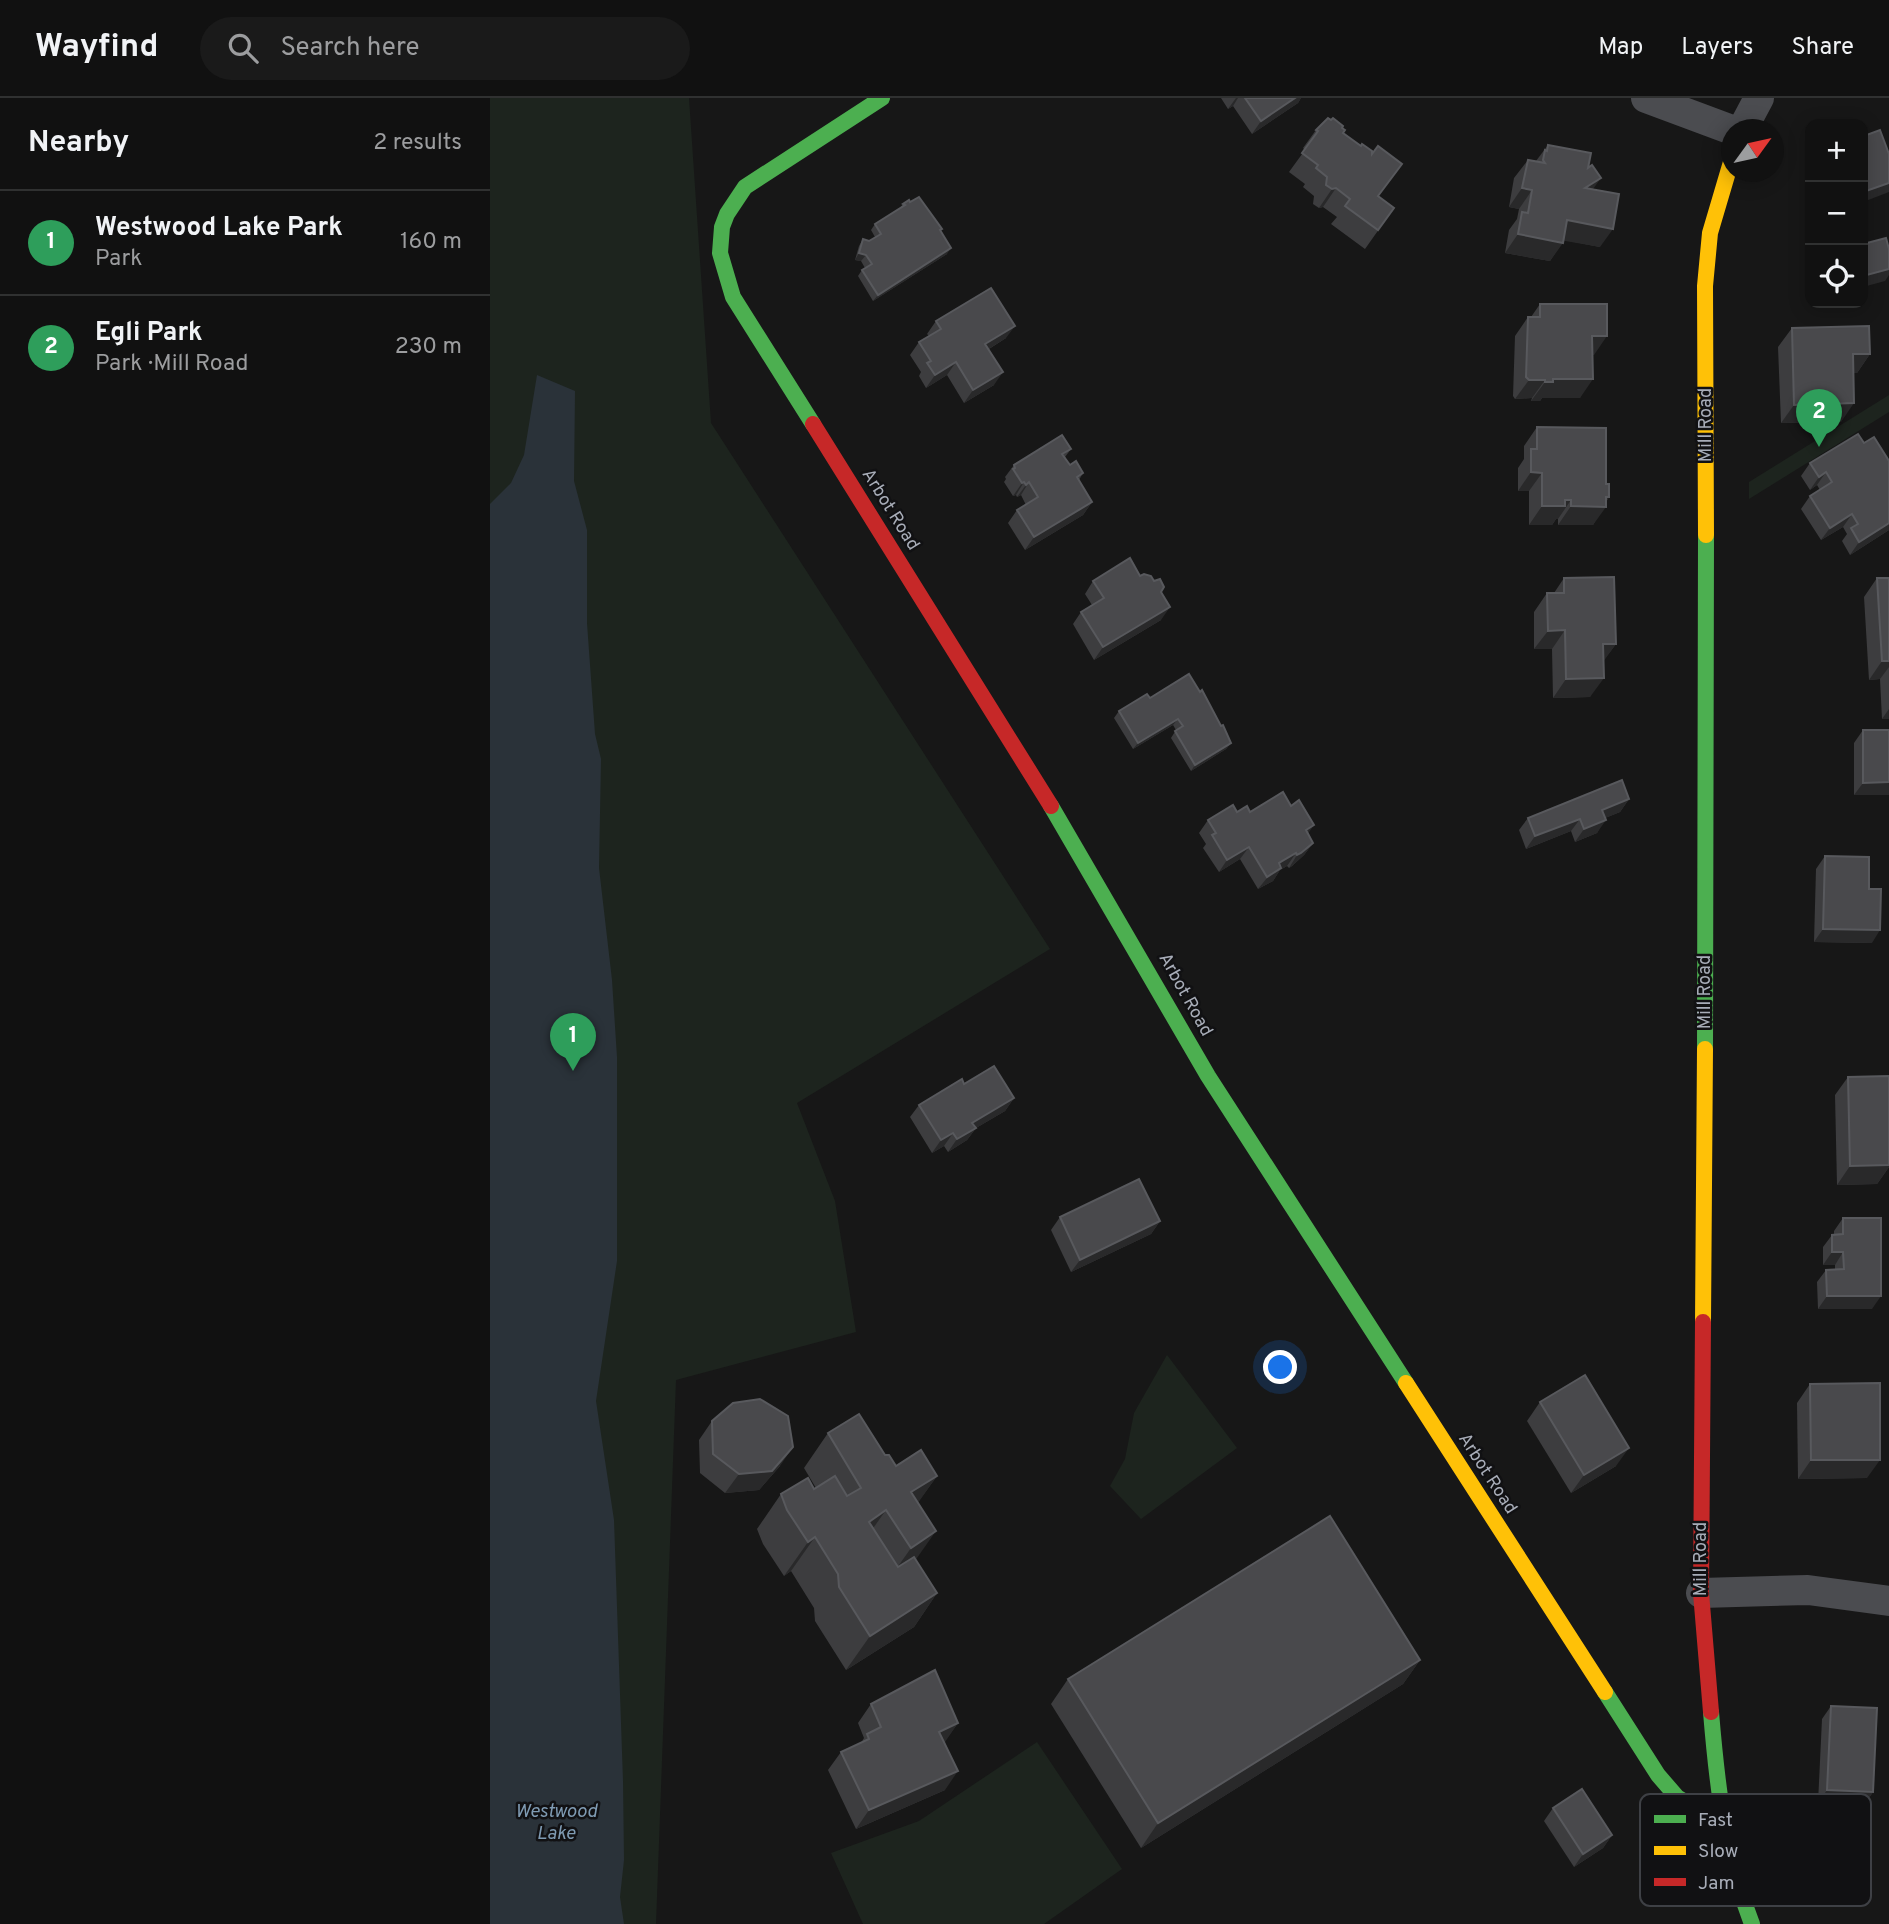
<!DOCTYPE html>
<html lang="en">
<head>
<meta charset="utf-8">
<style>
  body { margin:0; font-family:Overpass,sans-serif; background:#1a1a1a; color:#f1f3f6 }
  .controls { position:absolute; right:21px; top:21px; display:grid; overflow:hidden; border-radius:14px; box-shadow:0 4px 18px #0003 }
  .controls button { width:63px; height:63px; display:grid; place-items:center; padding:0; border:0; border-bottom:2px solid #303131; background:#111; color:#f1f3f6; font:35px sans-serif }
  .compass { position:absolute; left:1231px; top:21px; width:63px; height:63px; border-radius:50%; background:#111; box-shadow:0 4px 18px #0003; rotate:57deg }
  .you { position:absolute; left:791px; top:1270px; width:24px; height:24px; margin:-18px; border:5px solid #fff; border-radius:50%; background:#1a73e8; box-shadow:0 0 0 10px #1a73e833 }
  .badge { display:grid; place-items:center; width:46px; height:46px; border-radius:50%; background:#db2777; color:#fff; font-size:23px; font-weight:700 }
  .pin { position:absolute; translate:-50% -58px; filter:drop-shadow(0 2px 4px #0008) }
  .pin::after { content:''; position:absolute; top:37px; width:24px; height:21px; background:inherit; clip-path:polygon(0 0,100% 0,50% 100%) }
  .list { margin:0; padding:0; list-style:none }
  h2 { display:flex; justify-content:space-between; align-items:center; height:91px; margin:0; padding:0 28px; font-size:30px }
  h2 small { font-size:23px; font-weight:400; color:#9c9d9f }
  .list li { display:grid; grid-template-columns:46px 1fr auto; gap:21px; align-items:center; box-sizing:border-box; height:105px; padding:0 28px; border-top:2px solid #303131 }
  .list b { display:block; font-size:26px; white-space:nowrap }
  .list p { margin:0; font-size:23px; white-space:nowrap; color:#9c9d9f }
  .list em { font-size:23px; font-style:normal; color:#9c9d9f }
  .icon { flex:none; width:38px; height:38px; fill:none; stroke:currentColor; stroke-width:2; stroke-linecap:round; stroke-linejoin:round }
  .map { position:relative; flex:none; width:1399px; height:1826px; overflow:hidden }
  header { display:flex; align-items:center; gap:42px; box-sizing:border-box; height:98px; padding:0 35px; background:#111; border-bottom:2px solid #303131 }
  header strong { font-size:33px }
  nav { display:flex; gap:38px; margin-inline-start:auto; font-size:24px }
  .search { width:490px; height:63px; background:#1a1a1a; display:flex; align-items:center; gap:18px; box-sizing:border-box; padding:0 24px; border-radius:38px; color:#9c9d9f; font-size:26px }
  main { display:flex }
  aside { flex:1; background:#111 }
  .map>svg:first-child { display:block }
</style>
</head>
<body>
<header>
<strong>Wayfind</strong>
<div class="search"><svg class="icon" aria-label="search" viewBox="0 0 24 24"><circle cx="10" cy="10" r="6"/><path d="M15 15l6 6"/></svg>Search here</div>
<nav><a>Map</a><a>Layers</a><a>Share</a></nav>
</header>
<main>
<aside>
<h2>Nearby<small>2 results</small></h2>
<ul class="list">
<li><span class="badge" style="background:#2e9e5b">1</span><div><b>Westwood Lake Park</b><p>Park</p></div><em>160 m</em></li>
<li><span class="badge" style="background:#2e9e5b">2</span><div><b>Egli Park</b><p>Park · Mill Road</p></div><em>230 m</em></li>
</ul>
</aside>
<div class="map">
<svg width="1399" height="1826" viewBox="0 0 1399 1826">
  <rect width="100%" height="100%" fill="#171717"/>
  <g fill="#1d241e">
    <polygon points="0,0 199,0 221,325 560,851 307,1005 345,1103 366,1234 186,1282 166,1826 0,1826"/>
    <polygon points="1399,297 1399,314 1259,401 1259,384"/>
    <polygon points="677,1257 747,1350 651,1421 620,1388 635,1361 644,1315"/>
    <polygon points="547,1644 632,1771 554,1826 373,1826 341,1755 429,1723"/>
  </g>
  <polygon fill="#2a3239" points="47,277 85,293 84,383 97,432 97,525 105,636 111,661 109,770 122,882 127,959 127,1163 106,1303 124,1422 133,1683 134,1762 130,1799 134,1826 0,1826 0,406 21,385 34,357"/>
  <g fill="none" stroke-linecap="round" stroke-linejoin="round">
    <g stroke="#4b4c50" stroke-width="30">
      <polyline points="1156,0 1242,32"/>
      <polyline points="1252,32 1269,0"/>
      <polyline points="1211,1495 1318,1492 1399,1503"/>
    </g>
    <g stroke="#4caf50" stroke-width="16">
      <polyline points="323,326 243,199 230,155 232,129 237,116 255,89 392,0"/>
      <polyline points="561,708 718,978 916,1285"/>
      <polyline points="1215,951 1216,437"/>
      <polyline points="1115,1594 1168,1677 1187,1699 1233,1727"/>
      <path d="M1221,1614C1227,1687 1235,1758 1262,1826"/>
    </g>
    <g stroke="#ffc107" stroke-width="16">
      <polyline points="1216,437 1215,188 1220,135 1241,64"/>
      <polyline points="1213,1224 1215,951"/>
      <polyline points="916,1285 1115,1594"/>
    </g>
    <g stroke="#c62828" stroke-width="16">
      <polyline points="323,326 561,708"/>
      <polyline points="1213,1224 1211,1495 1221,1614"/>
    </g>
  </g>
  <g fill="#3d3d3f">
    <polygon points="731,0 811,0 808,5 762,36 743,8 738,11"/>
    <polygon points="852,30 853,35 888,98 904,110 875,151 841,126 847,119 833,109 829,110 823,106 824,98 813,89 815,86 799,74 815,52 813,50 826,32"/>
    <polygon points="1058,47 1098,70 1103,91 1110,149 1074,142 1060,163 1015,155 1019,132 1027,121 1029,111 1019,109 1024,80 1038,62 1046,63"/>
    <polygon points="413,106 451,133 457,156 383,203 368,178 372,172 375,170 371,163 365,162 369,148 373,141 379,143 385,139 381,132 385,126 410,110"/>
    <polygon points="1050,206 1104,257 1103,257 1090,300 1052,300 1050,303 1041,303 1042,300 1025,301 1023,298 1025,238 1038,219 1041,219"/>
    <polygon points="446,223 516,240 499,251 504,287 474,305 457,277 436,290 429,278 431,274 420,257 429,244 439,238 437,236"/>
    <polygon points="1302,230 1380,256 1367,275 1363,275 1351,324 1291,325 1288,249"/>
    <polygon points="1047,329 1116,386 1119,399 1103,427 1068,427 1068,421 1066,421 1062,427 1039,427 1039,393 1028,393 1028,370 1034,361 1034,348"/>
    <polygon points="1368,336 1399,432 1360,457 1352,443 1357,436 1353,429 1331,442 1311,411 1320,398 1330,392 1327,387 1320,392 1311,378 1320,365"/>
    <polygon points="581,351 575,359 580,367 593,375 589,382 602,404 593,417 535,452 518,425 527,412 536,407 531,397 527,399 526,397 523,398 514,384 516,381 515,379 524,367"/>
    <polygon points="650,478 671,494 671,522 604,562 583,526 591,514 602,507 595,496 603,483"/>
    <polygon points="1074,480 1126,546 1113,563 1100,599 1063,600 1062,551 1044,551 1044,514 1057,495 1064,495"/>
    <polygon points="1387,480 1399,480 1399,621 1392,621 1390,581 1379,582 1374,499"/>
    <polygon points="710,594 741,645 736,651 701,673 681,640 686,632 683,627 643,651 624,620 629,613 660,600"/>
    <polygon points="1373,632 1399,697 1364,697 1364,645"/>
    <polygon points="1139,701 1130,714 1115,720 1107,735 1085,744 1081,733 1036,751 1029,732 1038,720"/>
    <polygon points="747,714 760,714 818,736 823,745 814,757 802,768 799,770 797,768 790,772 783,783 768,791 750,761 729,774 713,750 716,746 709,735 718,722"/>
    <polygon points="1335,758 1379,791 1382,845 1324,844 1326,771"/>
    <polygon points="1399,978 1399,1069 1387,1086 1347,1087 1345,997 1358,979"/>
    <polygon points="474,986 524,1000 515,1013 486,1030 477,1042 458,1054 454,1048 442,1055 420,1019 429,1007"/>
    <polygon points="570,1119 670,1123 661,1136 581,1174 561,1132"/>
    <polygon points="1353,1120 1382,1211 1328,1211 1327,1184 1336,1172 1345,1171 1345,1167 1333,1167 1333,1149 1342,1137 1344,1137 1344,1133"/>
    <polygon points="1320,1286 1377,1380 1308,1381 1307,1305"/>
    <polygon points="1050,1304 1126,1368 1081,1395 1037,1323"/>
    <polygon points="222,1323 290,1368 269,1392 235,1395 210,1375 209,1342"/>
    <polygon points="338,1335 395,1357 406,1368 447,1378 428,1404 426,1462 447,1495 424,1529 356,1572 325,1523 324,1510 301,1473 294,1478 273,1446 267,1431 291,1396 324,1391 326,1390 314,1370"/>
    <polygon points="930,1562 913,1586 651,1750 561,1606 578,1581"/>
    <polygon points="381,1606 468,1625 454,1644 455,1692 366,1731 338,1672 351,1654 371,1645 374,1640 368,1625"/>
    <polygon points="1341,1608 1383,1694 1374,1707 1328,1705 1332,1621"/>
    <polygon points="1063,1710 1122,1737 1113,1750 1084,1769 1054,1723"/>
  </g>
  <g fill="#29292a">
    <polygon points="746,0 748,0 743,8 738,11"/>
    <polygon points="805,0 811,0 808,5 762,36 771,23"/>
    <polygon points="1111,80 1098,98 1095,90"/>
    <polygon points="1399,85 1399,94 1373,104 1373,94"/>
    <polygon points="846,90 833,109 829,110 842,91"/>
    <polygon points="1032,90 1042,92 1029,111 1019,109"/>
    <polygon points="1077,122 1123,131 1110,149 1064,141"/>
    <polygon points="1028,136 1073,145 1060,163 1015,155"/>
    <polygon points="461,150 457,156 383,203 388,197"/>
    <polygon points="369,155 376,157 371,163 365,162"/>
    <polygon points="1399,171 1399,177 1395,183 1373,189 1373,178"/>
    <polygon points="525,228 516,240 486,259 495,246"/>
    <polygon points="1102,238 1117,238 1104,257 1089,257"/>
    <polygon points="1363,256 1380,256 1367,275 1350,275"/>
    <polygon points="466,264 457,277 436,290 445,277"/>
    <polygon points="513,274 504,287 474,305 483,292"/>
    <polygon points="1063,281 1103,281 1090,300 1052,300 1050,303 1041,303 1055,284"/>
    <polygon points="1039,282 1055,282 1042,300 1025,301"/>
    <polygon points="1364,305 1351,324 1291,325 1304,307"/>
    <polygon points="1041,374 1052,375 1039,393 1028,393"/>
    <polygon points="1336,374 1327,387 1320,392 1329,379"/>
    <polygon points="534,384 526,397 523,398 532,385"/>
    <polygon points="539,384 531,397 527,399 536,387"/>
    <polygon points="1116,399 1119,399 1112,409 1116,409 1103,427 1068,427 1081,408"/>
    <polygon points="1075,402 1081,402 1068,421 1066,421 1062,427 1039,427 1052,408"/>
    <polygon points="602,404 593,417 535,452 544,439"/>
    <polygon points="1362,416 1353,429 1331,442 1340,430"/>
    <polygon points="1399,425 1399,432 1360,457 1369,444"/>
    <polygon points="680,509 671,522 604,562 613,549"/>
    <polygon points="1075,532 1062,551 1044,551 1058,533"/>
    <polygon points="1113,546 1126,546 1113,564"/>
    <polygon points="1392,563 1399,563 1399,569 1390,581 1379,582"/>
    <polygon points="1114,580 1100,599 1063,600 1076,581"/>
    <polygon points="1399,611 1399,621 1392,621"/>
    <polygon points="688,621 683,627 643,651 648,645"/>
    <polygon points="741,645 736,651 701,673 705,667"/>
    <polygon points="1399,684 1399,697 1364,697 1373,685"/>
    <polygon points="1139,701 1130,714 1103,725 1112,712"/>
    <polygon points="1090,721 1081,733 1036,751 1045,738"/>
    <polygon points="1116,722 1107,735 1085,744 1094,731"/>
    <polygon points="824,727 815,740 816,732"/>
    <polygon points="823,745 814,757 802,768 799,770 807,757"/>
    <polygon points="759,749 750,761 729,774 737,762"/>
    <polygon points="806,755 797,768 790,772 783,783 768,791 789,765"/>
    <polygon points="1333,831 1390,832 1382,845 1324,844"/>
    <polygon points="524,1000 515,1013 486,1030 477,1042 458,1054 467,1041 482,1025"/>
    <polygon points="463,1035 454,1048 442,1055 451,1042"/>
    <polygon points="1399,1067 1399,1069 1387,1086 1347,1087 1360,1068"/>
    <polygon points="670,1123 661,1136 581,1174 590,1162"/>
    <polygon points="1342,1154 1353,1154 1345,1167 1333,1167"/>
    <polygon points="1337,1198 1391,1198 1382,1211 1328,1211"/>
    <polygon points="303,1349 290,1368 269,1392 235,1395 249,1376"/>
    <polygon points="1139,1350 1126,1368 1081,1395 1094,1377"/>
    <polygon points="1321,1362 1390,1362 1377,1380 1308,1381"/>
    <polygon points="447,1378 423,1412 421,1394"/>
    <polygon points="396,1412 372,1446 379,1424"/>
    <polygon points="446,1433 422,1467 397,1484 421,1450"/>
    <polygon points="325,1439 301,1473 294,1478 318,1444"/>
    <polygon points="447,1495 424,1529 356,1572 380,1538"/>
    <polygon points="930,1562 913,1586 651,1750 668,1725"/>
    <polygon points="468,1625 455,1644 436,1653 449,1634"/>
    <polygon points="468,1673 455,1692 366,1731 379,1712"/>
    <polygon points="1337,1692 1383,1694 1374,1707 1328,1705"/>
    <polygon points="1122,1737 1113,1750 1084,1769 1093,1756"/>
  </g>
  <g fill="#49494c" stroke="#58595d" stroke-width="2">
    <polygon points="755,0 805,0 771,23"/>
    <polygon points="838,20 841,22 843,20 853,28 852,30 855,32 853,35 871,48 872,46 882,53 882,56 888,48 912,66 888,98 904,110 888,132 855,108 860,101 846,90 842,91 836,87 837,79 826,70 828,67 812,55 828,33 826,32"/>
    <polygon points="1390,32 1399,56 1399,85 1373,94 1373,35 1374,38"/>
    <polygon points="1058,47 1101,55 1098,70 1102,67 1111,80 1095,90 1129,96 1123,131 1077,122 1073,145 1028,136 1032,114 1038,115 1042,92 1032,90 1038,62 1055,65 1053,62 1055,52 1057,53"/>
    <polygon points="429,99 452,131 450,132 461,150 388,197 372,172 382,166 376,157 369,155 373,141 379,143 391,136 385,126 415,107 413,106 419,102 420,104"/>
    <polygon points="1396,140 1399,151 1399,171 1373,178 1373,146"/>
    <polygon points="501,190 525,228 495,246 513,274 483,292 466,264 445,277 437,265 441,263 429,244 451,231 446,223"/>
    <polygon points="1050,206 1117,206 1117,238 1102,238 1103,281 1063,281 1063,284 1055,284 1055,282 1039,282 1036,279 1038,219 1050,219"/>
    <polygon points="1379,228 1380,256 1363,256 1364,305 1304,307 1302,230"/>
    <polygon points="1047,329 1116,330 1116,386 1119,386 1119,399 1116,399 1116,409 1081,408 1081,402 1075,402 1075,408 1052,408 1052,375 1041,374 1041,351 1047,351"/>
    <polygon points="1368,336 1374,345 1384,339 1399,363 1399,425 1369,444 1361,430 1368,426 1362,416 1340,430 1320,398 1342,384 1336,374 1329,379 1320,365"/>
    <polygon points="572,337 581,351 572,356 580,367 586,363 593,375 587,379 602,404 544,439 527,412 548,399 539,384 536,387 534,384 532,385 523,371 525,370 524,367"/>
    <polygon points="640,460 650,478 654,476 661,478 664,483 670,481 674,489 671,494 680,509 613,549 591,514 614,500 603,483"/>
    <polygon points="1124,479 1126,546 1113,546 1114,580 1076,581 1075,532 1058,533 1057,495 1074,495 1074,480"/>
    <polygon points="1387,480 1399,480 1399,563 1392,563"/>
    <polygon points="699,576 710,594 712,592 731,628 733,627 741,645 705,667 685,633 693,628 688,621 648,645 629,613 657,596 660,600"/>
    <polygon points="1373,632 1399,632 1399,684 1373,685"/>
    <polygon points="1132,682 1139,701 1112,712 1116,722 1094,731 1090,721 1045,738 1038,720"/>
    <polygon points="793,694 801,708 809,702 824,727 816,732 823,745 811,755 807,757 806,755 789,765 791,770 777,779 759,749 737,762 722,737 726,735 718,722 743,707 747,714 757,708 760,714"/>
    <polygon points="1335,758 1379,759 1379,791 1391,791 1390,832 1333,831"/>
    <polygon points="504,968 524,1000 482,1025 486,1030 467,1041 463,1035 451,1042 429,1007 472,981 474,986"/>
    <polygon points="1399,978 1399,1067 1360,1068 1358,979"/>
    <polygon points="649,1081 670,1123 590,1162 570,1119"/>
    <polygon points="1353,1120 1391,1120 1391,1198 1337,1198 1336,1172 1354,1171 1353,1154 1342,1154 1342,1137 1353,1136"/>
    <polygon points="1095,1277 1139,1350 1094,1377 1050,1304"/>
    <polygon points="1390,1285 1390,1362 1321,1362 1320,1286"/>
    <polygon points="270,1301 298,1318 303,1349 282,1373 249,1376 223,1356 222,1323 243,1305"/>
    <polygon points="369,1316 395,1357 399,1357 406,1368 431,1352 447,1378 421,1394 446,1433 421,1450 396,1412 379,1424 408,1469 424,1459 447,1495 380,1538 349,1489 348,1476 325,1439 318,1444 297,1412 291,1396 318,1380 324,1391 345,1378 357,1398 371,1390 338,1335"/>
    <polygon points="840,1418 930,1562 668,1725 578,1581"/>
    <polygon points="445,1572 468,1625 449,1634 468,1673 379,1712 351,1654 379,1641 377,1636 391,1629 381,1606"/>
    <polygon points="1341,1608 1387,1610 1383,1694 1337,1692"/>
    <polygon points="1092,1691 1122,1737 1093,1756 1063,1710"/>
  </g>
  <g text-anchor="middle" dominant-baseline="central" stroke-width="5" stroke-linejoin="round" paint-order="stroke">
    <g font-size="18" fill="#a8adb8" stroke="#111113">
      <text transform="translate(1216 327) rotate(-90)">Mill Road</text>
      <text transform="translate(400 412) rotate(58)">Arbot Road</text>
      <text transform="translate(1215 894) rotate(-90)">Mill Road</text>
      <text transform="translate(695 897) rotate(61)">Arbot Road</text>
      <text transform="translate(997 1376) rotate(57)">Arbot Road</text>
      <text transform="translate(1211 1461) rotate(-90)">Mill Road</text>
    </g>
    <g font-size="19" font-style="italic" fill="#7f9bb3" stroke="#111113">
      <text x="66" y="1714">Westwood<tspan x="66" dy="22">Lake</tspan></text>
    </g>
  </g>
  <rect x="1150" y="1696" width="231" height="112" rx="10" fill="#111113" stroke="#3e4045" stroke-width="2"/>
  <rect x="1164" y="1717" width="32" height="8" fill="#4caf50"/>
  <rect x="1164" y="1748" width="32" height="9" fill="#ffc107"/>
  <rect x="1164" y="1780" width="32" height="8" fill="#c62828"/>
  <g font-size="19" fill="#a8adb8">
    <text x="1208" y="1728">Fast</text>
    <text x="1208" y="1759">Slow</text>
    <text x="1208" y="1791">Jam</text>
  </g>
</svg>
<div class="controls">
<button>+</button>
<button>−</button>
<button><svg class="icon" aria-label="locate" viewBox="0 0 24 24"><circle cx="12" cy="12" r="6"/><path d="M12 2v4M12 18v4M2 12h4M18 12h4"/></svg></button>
</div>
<svg class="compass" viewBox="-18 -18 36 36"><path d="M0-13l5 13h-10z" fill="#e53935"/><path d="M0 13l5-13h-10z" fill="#9c9d9f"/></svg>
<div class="you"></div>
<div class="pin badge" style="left:83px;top:973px;background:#2e9e5b">1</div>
<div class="pin badge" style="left:1329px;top:349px;background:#2e9e5b">2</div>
</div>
</main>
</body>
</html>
